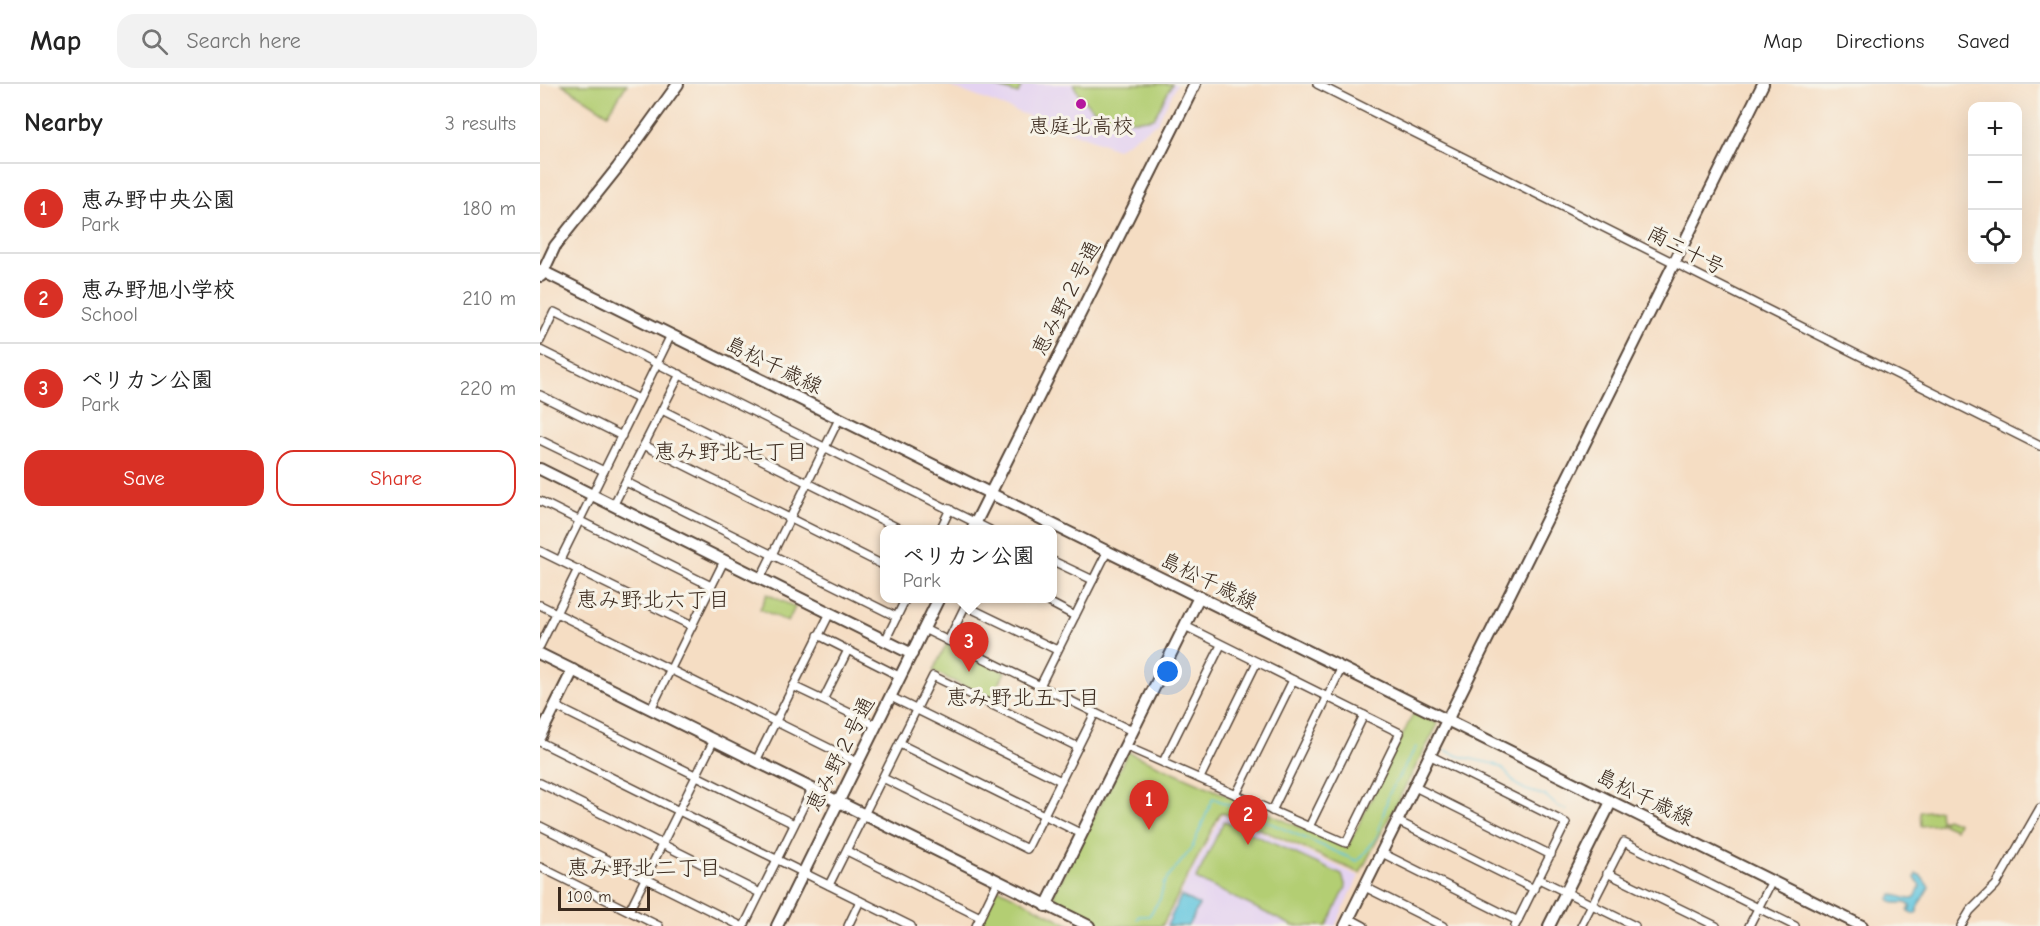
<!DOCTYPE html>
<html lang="en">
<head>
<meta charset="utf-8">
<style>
  body { margin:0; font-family:"Comic Neue","Klee One",sans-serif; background:#f2f2f2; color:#222 }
  .controls { position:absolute; right:18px; top:18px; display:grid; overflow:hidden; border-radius:12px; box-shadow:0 6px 24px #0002 }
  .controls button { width:54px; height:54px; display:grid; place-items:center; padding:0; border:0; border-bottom:2px solid #e0e0e0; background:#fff; color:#222; font:30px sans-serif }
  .scale { position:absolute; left:18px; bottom:15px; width:92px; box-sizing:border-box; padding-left:6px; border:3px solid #3b2a1e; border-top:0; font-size:16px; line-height:21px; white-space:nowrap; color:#3b2a1e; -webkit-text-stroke:4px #f7f3e8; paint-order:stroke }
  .you { position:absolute; left:628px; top:588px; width:21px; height:21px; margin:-15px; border:4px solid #fff; border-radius:50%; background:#1a73e8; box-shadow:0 0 0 9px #1a73e833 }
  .badge { display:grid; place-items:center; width:39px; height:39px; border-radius:50%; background:#d93025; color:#fff; font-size:20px; font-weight:700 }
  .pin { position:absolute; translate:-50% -50px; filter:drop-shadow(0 2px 3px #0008) }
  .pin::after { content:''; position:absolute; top:32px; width:21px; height:18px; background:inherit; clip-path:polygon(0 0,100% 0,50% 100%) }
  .popup { position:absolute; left:340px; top:441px; width:177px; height:78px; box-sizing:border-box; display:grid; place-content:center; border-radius:12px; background:#fff; filter:drop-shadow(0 2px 4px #0005); font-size:20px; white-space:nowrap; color:#767676 }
  .popup b { font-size:22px; color:#222 }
  .popup::after { content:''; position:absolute; left:50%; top:100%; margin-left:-12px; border:12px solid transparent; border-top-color:#fff }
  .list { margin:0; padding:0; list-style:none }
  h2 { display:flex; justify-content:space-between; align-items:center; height:78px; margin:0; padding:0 24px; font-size:26px }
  h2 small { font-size:20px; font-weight:400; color:#767676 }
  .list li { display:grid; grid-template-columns:39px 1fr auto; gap:18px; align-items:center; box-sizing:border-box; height:90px; padding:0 24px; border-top:2px solid #e0e0e0 }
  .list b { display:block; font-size:22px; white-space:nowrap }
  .list p { margin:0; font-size:20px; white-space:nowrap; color:#767676 }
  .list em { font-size:20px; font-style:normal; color:#767676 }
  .actions { display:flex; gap:12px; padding:18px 24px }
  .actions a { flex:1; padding:14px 0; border:2px solid #d93025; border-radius:18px; text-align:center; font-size:21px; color:#d93025 }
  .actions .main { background:#d93025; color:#fff }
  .icon { flex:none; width:33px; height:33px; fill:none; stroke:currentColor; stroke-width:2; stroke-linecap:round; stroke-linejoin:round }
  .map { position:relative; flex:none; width:1500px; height:842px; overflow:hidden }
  header { display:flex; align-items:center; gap:36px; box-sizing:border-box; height:84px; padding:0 30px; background:#fff; border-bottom:2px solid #e0e0e0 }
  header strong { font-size:28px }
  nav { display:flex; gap:33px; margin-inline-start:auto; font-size:21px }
  .search { width:420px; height:54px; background:#f2f2f2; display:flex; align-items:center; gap:15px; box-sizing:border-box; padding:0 21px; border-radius:18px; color:#767676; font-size:22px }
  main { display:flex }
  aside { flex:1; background:#fff }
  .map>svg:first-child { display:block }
</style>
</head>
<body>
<header>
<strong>Map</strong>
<div class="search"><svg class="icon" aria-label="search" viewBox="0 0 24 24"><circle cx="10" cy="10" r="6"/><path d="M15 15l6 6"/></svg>Search here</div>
<nav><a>Map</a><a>Directions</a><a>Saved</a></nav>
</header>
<main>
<aside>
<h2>Nearby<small>3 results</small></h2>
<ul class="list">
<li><span class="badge">1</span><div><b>恵み野中央公園</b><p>Park</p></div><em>180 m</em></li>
<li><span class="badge">2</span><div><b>恵み野旭小学校</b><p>School</p></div><em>210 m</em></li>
<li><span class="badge">3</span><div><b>ペリカン公園</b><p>Park</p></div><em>220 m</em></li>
</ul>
<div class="actions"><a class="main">Save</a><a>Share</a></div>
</aside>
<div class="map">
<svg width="1500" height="842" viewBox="0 0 1500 842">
  <rect width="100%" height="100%" fill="#f7f3e8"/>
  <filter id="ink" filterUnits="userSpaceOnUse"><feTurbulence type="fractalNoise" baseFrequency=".0167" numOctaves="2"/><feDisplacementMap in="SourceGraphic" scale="12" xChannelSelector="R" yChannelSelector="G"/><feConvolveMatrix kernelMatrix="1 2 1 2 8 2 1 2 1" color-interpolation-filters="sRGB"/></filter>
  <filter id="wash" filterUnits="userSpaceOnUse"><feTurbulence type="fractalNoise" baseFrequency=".008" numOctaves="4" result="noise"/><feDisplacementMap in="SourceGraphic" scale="24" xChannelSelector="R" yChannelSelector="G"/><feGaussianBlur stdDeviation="1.35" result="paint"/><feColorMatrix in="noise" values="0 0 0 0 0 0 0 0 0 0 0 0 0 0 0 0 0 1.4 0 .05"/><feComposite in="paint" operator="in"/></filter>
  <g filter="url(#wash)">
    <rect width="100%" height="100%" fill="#f5ddc3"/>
    <g fill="#e4d3f1">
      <polygon points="403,0 637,0 617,39 577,65"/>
      <polygon points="682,730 819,792 795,842 624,842"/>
    </g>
    <g fill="#b3ce73" stroke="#777c48" stroke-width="1.5">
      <polygon points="22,0 87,0 68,30"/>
      <polygon points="448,0 482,0 478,10"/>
      <path d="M533,0H632L614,34C579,41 550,34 533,0Z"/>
      <polygon points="227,510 255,523 248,538 220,525"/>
      <polygon points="407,559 465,588 451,616 393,587"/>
      <polygon points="874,628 898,640 820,789 681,728 622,842 562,842 517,820 514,809 588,668 807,764"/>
      <polygon points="1399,726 1400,736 1405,736 1406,734 1418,739 1415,745 1403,740 1403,738 1400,738 1400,740 1381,742 1380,728"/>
      <polygon points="684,737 802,791 806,803 787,842 753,842 656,795"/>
      <polygon points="458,804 532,842 439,842"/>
    </g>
    <g fill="#62c6df" stroke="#4e787e" stroke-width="1.5">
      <path d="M1376,790L1380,791L1389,803L1379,820L1377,828L1374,830L1368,827L1371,822L1366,819H1354L1349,815L1352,811C1361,810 1366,818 1375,814L1380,802L1375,794Z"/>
      <polygon points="641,812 659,821 648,842 627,842"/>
    </g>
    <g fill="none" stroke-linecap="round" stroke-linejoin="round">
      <g stroke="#62c6df" stroke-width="1.5">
        <polyline points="905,666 918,672 954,680 962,684 977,701 986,706 1006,712 1017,722 1027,726"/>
        <polyline points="597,835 599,832 609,832 620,815 624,799 652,764 673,714 817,777 820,775 837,753 849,710 876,663"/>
      </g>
    </g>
  </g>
  <g filter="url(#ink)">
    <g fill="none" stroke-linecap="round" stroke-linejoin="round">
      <g stroke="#574537" stroke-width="10">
        <g id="street">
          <polyline points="777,0 1500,362"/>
          <polyline points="0,257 14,228 450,446"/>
          <polyline points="0,266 99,315"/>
          <polyline points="0,311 82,352"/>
          <polyline points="122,326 362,446"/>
          <polyline points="0,356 64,387"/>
          <polyline points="104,361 345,482"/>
          <polyline points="86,398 357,533"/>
          <polyline points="0,417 171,502"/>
          <polyline points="73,422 140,290"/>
          <polyline points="400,446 410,425"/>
          <polyline points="0,467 152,542"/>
          <polyline points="20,476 131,251"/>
          <polyline points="513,477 553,496"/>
          <polyline points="220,495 299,335"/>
          <polyline points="501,514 535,532"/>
          <polyline points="0,521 317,678"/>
          <polyline points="426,522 517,566"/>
          <polyline points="384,545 592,647"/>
          <polyline points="278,551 361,593"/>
          <polyline points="345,557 366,514"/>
          <polyline points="408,557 429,514"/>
          <polyline points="0,562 38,485"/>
          <polyline points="253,602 335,641"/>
          <polyline points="500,602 567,468"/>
          <polyline points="351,613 521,697"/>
          <polyline points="283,616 308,566"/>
          <polyline points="15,622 254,740"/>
          <polyline points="111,625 184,477"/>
          <polyline points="0,658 371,842"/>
          <polyline points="360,660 540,749"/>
          <polyline points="585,662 806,759 860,649 645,542"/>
          <polyline points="891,672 1026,739 975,842"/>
          <polyline points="216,677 290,529"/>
          <polyline points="623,678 681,561"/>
          <polyline points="343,694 487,765 555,629"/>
          <polyline points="660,694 717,578"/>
          <polyline points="0,699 220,809"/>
          <polyline points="875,703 1011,771"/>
          <polyline points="696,711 753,596"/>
          <polyline points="732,727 802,583"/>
          <polyline points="857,737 994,805"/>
          <polyline points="0,742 201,842"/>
          <polyline points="769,743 824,631"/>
          <polyline points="307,767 440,833"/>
          <polyline points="842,769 978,837"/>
          <polyline points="0,783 119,842"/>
          <polyline points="1067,789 1176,842"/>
          <polyline points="999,795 1095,842"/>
          <polyline points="289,801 393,592 538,663"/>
          <polyline points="825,803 903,842"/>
          <polyline points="89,827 174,656"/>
          <polyline points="809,834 824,842"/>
          <polyline points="204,842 272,705"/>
          <polyline points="308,842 320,817"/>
          <polyline points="436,842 458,797"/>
          <polyline points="1041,842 1084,758 1255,842"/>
          <polyline points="1209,842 1232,797"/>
          <polyline points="1421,842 1430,827 1456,801 1500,724"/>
        </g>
      </g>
      <g stroke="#574537" stroke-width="14">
        <g id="secondary">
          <polyline points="0,186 1322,842"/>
          <polyline points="1,192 15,162 78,83 138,0"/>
          <polyline points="0,385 372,570"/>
          <polyline points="432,446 655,0"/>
          <polyline points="0,570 549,842"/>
          <polyline points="0,652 33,586"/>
          <polyline points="506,822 659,513"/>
          <polyline points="237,842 399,514"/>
          <polyline points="805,842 1223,0"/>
          <polyline points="1009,842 1071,718"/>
        </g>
      </g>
      <use href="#street" stroke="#fff" stroke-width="7"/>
      <use href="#secondary" stroke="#fff" stroke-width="10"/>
    </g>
  </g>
  <circle fill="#b5179e" stroke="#f7f3e8" stroke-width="2" cx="541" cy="20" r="6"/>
  <g text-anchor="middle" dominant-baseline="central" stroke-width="6" stroke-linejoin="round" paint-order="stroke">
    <g font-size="21" fill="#3b2a1e" stroke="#f7f3e8">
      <text x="541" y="42">恵庭北高校</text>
    </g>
    <g font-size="21" fill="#3b2a1e" stroke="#f7f3e8">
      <text transform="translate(1146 166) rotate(27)">南二十号</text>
      <text transform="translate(526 214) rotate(-63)">恵み野２号通</text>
      <text transform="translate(234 281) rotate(26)">島松千歳線</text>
      <text transform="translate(669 497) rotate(26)">島松千歳線</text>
      <text transform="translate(300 670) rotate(-63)">恵み野２号通</text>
      <text transform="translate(1105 713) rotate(26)">島松千歳線</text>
    </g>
    <g font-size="22" fill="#3b2a1e" stroke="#f7f3e8">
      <text x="191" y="368">恵み野北七丁目</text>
      <text x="113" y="516">恵み野北六丁目</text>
      <text x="483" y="614">恵み野北五丁目</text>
      <text x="104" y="784">恵み野北二丁目</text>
    </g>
  </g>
</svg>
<div class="controls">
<button>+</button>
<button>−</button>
<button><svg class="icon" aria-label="locate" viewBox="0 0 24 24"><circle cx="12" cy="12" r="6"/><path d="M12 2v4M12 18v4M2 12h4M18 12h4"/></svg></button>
</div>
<div class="scale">100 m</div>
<div class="you"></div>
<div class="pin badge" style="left:609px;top:746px">1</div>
<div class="pin badge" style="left:708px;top:761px">2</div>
<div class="pin badge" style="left:429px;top:588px">3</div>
<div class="popup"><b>ペリカン公園</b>Park</div>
</div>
</main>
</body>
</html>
